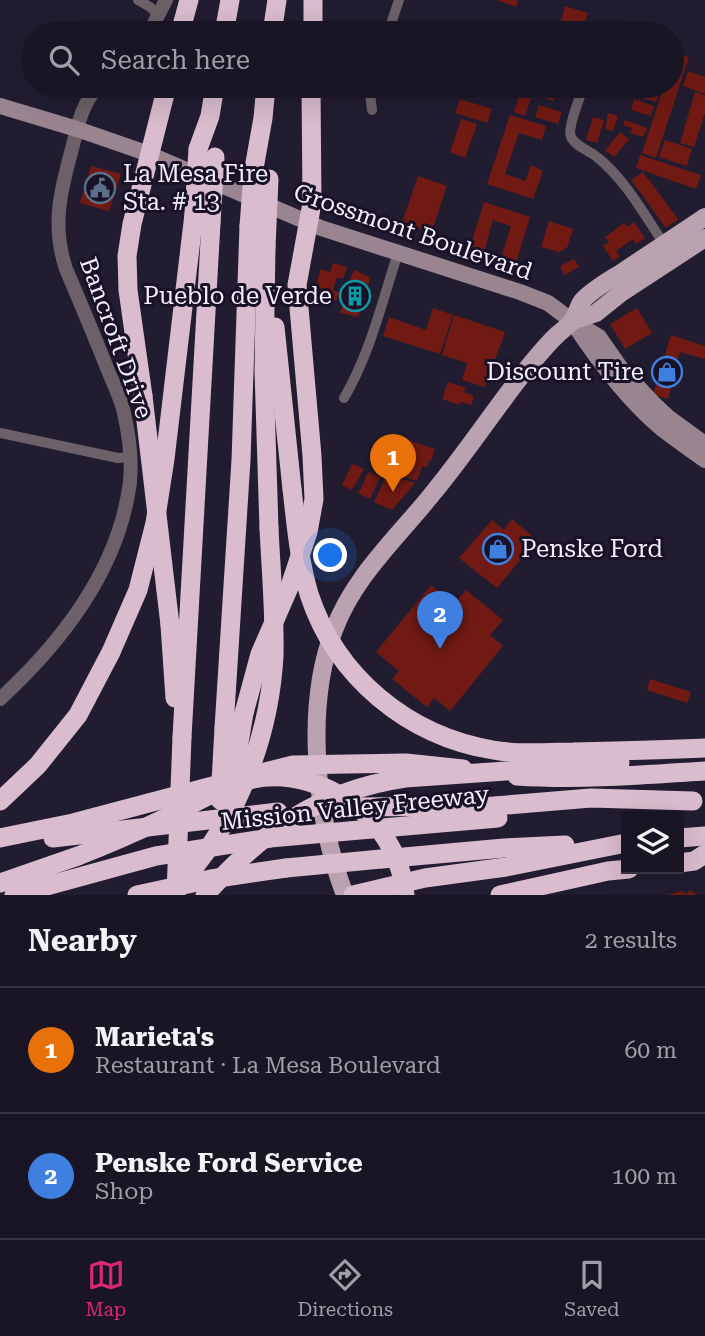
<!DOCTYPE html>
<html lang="en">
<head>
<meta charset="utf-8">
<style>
  body { margin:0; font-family:"Roboto Serif",serif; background:#231e2d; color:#f1f3f6 }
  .controls { position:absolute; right:21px; bottom:21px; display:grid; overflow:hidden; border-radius:0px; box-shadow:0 7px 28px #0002 }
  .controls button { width:63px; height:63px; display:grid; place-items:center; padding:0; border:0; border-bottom:2px solid #383442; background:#1a1525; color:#f1f3f6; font:35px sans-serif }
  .you { position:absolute; left:331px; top:556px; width:24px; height:24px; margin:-18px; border:5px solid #fff; border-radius:50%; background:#1a73e8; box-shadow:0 0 0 10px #1a73e833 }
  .badge { display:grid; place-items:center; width:46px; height:46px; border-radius:50%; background:#db2777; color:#fff; font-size:23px; font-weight:700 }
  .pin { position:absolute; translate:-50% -58px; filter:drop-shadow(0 2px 4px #0008) }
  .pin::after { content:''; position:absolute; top:37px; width:24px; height:21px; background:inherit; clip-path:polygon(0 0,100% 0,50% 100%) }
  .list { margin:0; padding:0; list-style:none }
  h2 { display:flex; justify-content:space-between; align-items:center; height:91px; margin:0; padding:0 28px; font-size:30px }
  h2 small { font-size:23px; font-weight:400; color:#9f9fa7 }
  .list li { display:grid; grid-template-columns:46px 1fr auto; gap:21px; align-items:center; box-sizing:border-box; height:126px; padding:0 28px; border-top:2px solid #383442 }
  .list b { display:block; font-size:26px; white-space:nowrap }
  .list p { margin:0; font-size:23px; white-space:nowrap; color:#9f9fa7 }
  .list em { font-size:23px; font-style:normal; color:#9f9fa7 }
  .icon { flex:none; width:38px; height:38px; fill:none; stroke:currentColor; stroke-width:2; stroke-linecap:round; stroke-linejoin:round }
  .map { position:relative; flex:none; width:705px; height:895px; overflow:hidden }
  .search { position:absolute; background:#1a1525; box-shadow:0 7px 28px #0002; left:21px; right:21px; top:21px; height:77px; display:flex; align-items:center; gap:18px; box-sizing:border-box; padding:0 24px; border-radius:38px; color:#9f9fa7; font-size:26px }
  .sheet { height:343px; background:#1a1525 }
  nav { display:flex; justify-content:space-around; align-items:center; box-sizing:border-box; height:98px; border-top:2px solid #383442; background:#1a1525; font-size:19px; color:#9f9fa7 }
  nav a { display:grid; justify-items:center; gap:4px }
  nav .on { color:#db2777 }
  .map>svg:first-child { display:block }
</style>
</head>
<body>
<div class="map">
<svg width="705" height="895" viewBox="0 0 705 895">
  <rect width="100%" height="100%" fill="#221c31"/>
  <g fill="#701a13">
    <polygon points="497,0 518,0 516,7"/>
    <polygon points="565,6 588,13 584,27 561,20"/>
    <polygon points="560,21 572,26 569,33 556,29"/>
    <polygon points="674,53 689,57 656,158 642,153 664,86 672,86 672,61"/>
    <polygon points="688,71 705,77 705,94 683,86"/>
    <polygon points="521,86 553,86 558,87 553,101 520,89"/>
    <polygon points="644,86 661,86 656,102 638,97"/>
    <polygon points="695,92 705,95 705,113 694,147 680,143"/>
    <polygon points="520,94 531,98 525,116 514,112"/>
    <polygon points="460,99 492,109 487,123 455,113"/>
    <polygon points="634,99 654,106 651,116 631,110"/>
    <polygon points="539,105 562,112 558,124 535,117"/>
    <polygon points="608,113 618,116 613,131 605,129"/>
    <polygon points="510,115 546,126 542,140 519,133 505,174 525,181 531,165 543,171 533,199 487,184"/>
    <polygon points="593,117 604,120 597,143 586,140"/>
    <polygon points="461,119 477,124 465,158 450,152"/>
    <polygon points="625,120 647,128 643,137 630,133 632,128 623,125"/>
    <polygon points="620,132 629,139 614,157 605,150"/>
    <polygon points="665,140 692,149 687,166 659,157"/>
    <polygon points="640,155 701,175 696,189 636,168"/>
    <polygon points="91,166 121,174 109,211 80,203"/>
    <polygon points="643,172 678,219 666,228 631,180"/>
    <polygon points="418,176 447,186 431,233 402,223"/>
    <polygon points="484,202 530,217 515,266 500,261 511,226 493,220 483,255 469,251"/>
    <polygon points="549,221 573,229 567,248 559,252 541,247"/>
    <polygon points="634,222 645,238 636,244 633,239 616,251 620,256 613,261 603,246 609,242 605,237 624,223 628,227"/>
    <polygon points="574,259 579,267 564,275 560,266"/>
    <polygon points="333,263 347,267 343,279 337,277 333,290 339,292 336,301 320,297 323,289 315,287 321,269 330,272"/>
    <polygon points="354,270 370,277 368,288 366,287 365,293 364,300 365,300 358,317 340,313 349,288 347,287"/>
    <polygon points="433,308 453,315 440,354 383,336 389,317 426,330"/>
    <polygon points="637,308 652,333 625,349 610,324"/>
    <polygon points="454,315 505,332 485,387 462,380 467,363 442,355"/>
    <polygon points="671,335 705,346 705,359 680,352 670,384 672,385 668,399 653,395"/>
    <polygon points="448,382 466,388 464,392 474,396 471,405 461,402 460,405 442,399"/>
    <polygon points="396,436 435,449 431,461 429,460 427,467 422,466 417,481 385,470"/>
    <polygon points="352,464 364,469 352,490 342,485"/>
    <polygon points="368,472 380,477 370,499 358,493 359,490 360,491"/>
    <polygon points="387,474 415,483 392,510 374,502"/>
    <polygon points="512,519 537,540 497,588 459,558 492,520 504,530"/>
    <polygon points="431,585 454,604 466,590 503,620 490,635 503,646 450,711 434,698 427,707 392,679 399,671 376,652"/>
    <polygon points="650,679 691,692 687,703 647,690"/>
    <polygon points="690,890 697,895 668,895 682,891 686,894"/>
  </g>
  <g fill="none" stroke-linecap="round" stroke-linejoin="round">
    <g stroke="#6c6168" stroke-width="10">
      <polyline points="138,0 150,7 159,15"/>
      <polyline points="388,33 399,0"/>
      <path d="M584,86C580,97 567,128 571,137C575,146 590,151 597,157C626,180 645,216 666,247"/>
      <polyline points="372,110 370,94 372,86"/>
      <path d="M344,398C370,354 382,302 398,253"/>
      <polyline points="0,433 118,458 130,457"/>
    </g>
    <g stroke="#6c6168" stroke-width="14">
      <polyline points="149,33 166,0"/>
      <path d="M0,699C62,642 119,569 130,482C132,460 129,435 124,413C121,398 113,383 107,368C94,335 80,302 66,269C51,224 61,189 73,145C78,124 83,101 99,86"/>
    </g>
    <g stroke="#988590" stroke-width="16">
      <polyline points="0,106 77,129 149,154 321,228 520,292 548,303 572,321 599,337 622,370 653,403 669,418 705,444"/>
      <path d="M574,324C599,362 626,398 661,428C675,439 690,449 705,460"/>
    </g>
    <g stroke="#baa2b0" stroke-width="18">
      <polyline points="572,321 596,313 621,293 705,238"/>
      <path d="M345,895C316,819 304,707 334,630C354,576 398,537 433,493C466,453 494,410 526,370C536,358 546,345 558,334C563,330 569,325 573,320C577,314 578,306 582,301C591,291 609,280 621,273C649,254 677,236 705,217"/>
    </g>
    <g stroke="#d9bccd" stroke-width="19">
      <polyline points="180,33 189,0"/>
      <polyline points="224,33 230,0"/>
      <polyline points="272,33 277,0"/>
      <polyline points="313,33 313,0"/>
      <polyline points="198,149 210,116 215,86"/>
      <polyline points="253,174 263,118 266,86"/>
      <polyline points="266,247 264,371 269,528"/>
      <polyline points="275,327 292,489"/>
      <polyline points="143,396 128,290 127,256 132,224 167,86"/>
      <polyline points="170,625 175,698"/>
      <polyline points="244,713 260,654 291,583 308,532 314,499 312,456 297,285 312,203 311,86"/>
      <polyline points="224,728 241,460 249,226"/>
      <polyline points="182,737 211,223"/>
      <polyline points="257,774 293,765 406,763 463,769"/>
      <path d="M517,776C580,780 642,775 705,771"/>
      <polyline points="0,801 38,765 78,715 111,652 138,590 155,523 165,459 194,214"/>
      <polyline points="347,807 494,806 591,798 693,801"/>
      <polyline points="371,829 498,818"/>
      <polyline points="0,838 73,823 224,783"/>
      <polyline points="53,838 278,812"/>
      <polyline points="679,838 705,836"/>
      <polyline points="382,859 504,848 565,845"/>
      <polyline points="679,863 694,861 705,854"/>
      <polyline points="0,883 78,856"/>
      <polyline points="14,895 156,856 270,838"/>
      <polyline points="137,895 211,879 286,868"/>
      <polyline points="353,895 425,878 506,867 626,843"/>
      <polyline points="500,895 608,871 629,869"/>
    </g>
    <g stroke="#d9bccd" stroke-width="19">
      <polyline points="194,214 198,149"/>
      <polyline points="211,223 215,157"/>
      <polyline points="249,226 253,174"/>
      <polyline points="266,247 269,179"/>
      <polyline points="143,396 170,625"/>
      <path d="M292,489C296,524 299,560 309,594C336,677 408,736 493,750C519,755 546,752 573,752C617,751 661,750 705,748"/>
      <polyline points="231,791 244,713"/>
      <polyline points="220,800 224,728"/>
      <polyline points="270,838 371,829"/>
      <path d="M78,856C106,845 134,833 161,820C190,806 218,788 249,780C288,770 333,785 363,812C387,834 402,862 405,895"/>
      <polyline points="286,868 381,859"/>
      <polyline points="176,893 182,737"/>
      <path d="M169,895C232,833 269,745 274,656C275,614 271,571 269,528"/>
      <path d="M205,895C263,831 318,791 405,778L620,763"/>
    </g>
  </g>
  <defs>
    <g id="civic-ring" transform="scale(1.575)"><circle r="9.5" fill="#191227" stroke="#5c6f8a" stroke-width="1.5"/><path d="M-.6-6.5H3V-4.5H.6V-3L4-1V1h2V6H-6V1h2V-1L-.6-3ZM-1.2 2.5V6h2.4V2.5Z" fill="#5c6f8a"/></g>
    <g id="building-ring" transform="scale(1.575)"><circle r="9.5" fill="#191227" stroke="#0f9aa8" stroke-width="1.5"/><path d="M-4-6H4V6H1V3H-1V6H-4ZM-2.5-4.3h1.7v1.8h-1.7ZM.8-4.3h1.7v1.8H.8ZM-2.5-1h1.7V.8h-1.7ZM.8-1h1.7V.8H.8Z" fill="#0f9aa8"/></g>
    <g id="shop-ring" transform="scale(1.575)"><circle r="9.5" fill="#191227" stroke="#3f7fe0" stroke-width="1.5"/><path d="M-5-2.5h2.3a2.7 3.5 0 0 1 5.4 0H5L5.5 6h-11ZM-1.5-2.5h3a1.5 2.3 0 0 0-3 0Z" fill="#3f7fe0"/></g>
  </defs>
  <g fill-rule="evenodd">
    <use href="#civic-ring" x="100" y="188"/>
    <use href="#building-ring" x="355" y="296"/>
    <use href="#shop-ring" x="667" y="372"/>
    <use href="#shop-ring" x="498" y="549"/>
  </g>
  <g text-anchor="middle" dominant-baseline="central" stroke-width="6" stroke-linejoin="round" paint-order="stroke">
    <g font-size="24" fill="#f3effe" stroke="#191227" text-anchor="start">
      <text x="123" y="174">La Mesa Fire<tspan x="123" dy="28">Sta. # 13</tspan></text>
      <text x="332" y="296" text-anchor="end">Pueblo de Verde</text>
      <text x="644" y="372" text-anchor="end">Discount Tire</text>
      <text x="521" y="549">Penske Ford</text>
    </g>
    <g font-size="24" fill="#f3effe" stroke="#191227">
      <text transform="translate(413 232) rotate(19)">Grossmont Boulevard</text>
      <text transform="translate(116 338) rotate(70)">Bancroft Drive</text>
      <text transform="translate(355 808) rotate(-6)">Mission Valley Freeway</text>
    </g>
  </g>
</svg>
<div class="controls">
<button><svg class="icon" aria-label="layers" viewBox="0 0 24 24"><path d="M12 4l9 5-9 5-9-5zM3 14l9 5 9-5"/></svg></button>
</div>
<div class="you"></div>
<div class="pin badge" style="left:393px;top:492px;background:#e8710a">1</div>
<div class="pin badge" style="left:440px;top:649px;background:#3f7fe0">2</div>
<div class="search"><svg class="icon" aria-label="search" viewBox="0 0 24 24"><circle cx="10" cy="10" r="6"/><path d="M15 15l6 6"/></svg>Search here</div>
</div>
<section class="sheet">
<h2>Nearby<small>2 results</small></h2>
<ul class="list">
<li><span class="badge" style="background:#e8710a">1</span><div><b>Marieta's</b><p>Restaurant · La Mesa Boulevard</p></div><em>60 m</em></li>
<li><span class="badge" style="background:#3f7fe0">2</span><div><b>Penske Ford Service</b><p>Shop</p></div><em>100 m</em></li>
</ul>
</section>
<nav>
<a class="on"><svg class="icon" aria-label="map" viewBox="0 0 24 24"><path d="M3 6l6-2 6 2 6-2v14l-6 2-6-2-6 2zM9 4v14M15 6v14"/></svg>Map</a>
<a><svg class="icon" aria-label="directions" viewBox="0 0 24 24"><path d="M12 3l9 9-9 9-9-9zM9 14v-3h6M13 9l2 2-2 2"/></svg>Directions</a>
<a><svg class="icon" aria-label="saved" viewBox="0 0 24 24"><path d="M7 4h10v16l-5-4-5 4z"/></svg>Saved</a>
</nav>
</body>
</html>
